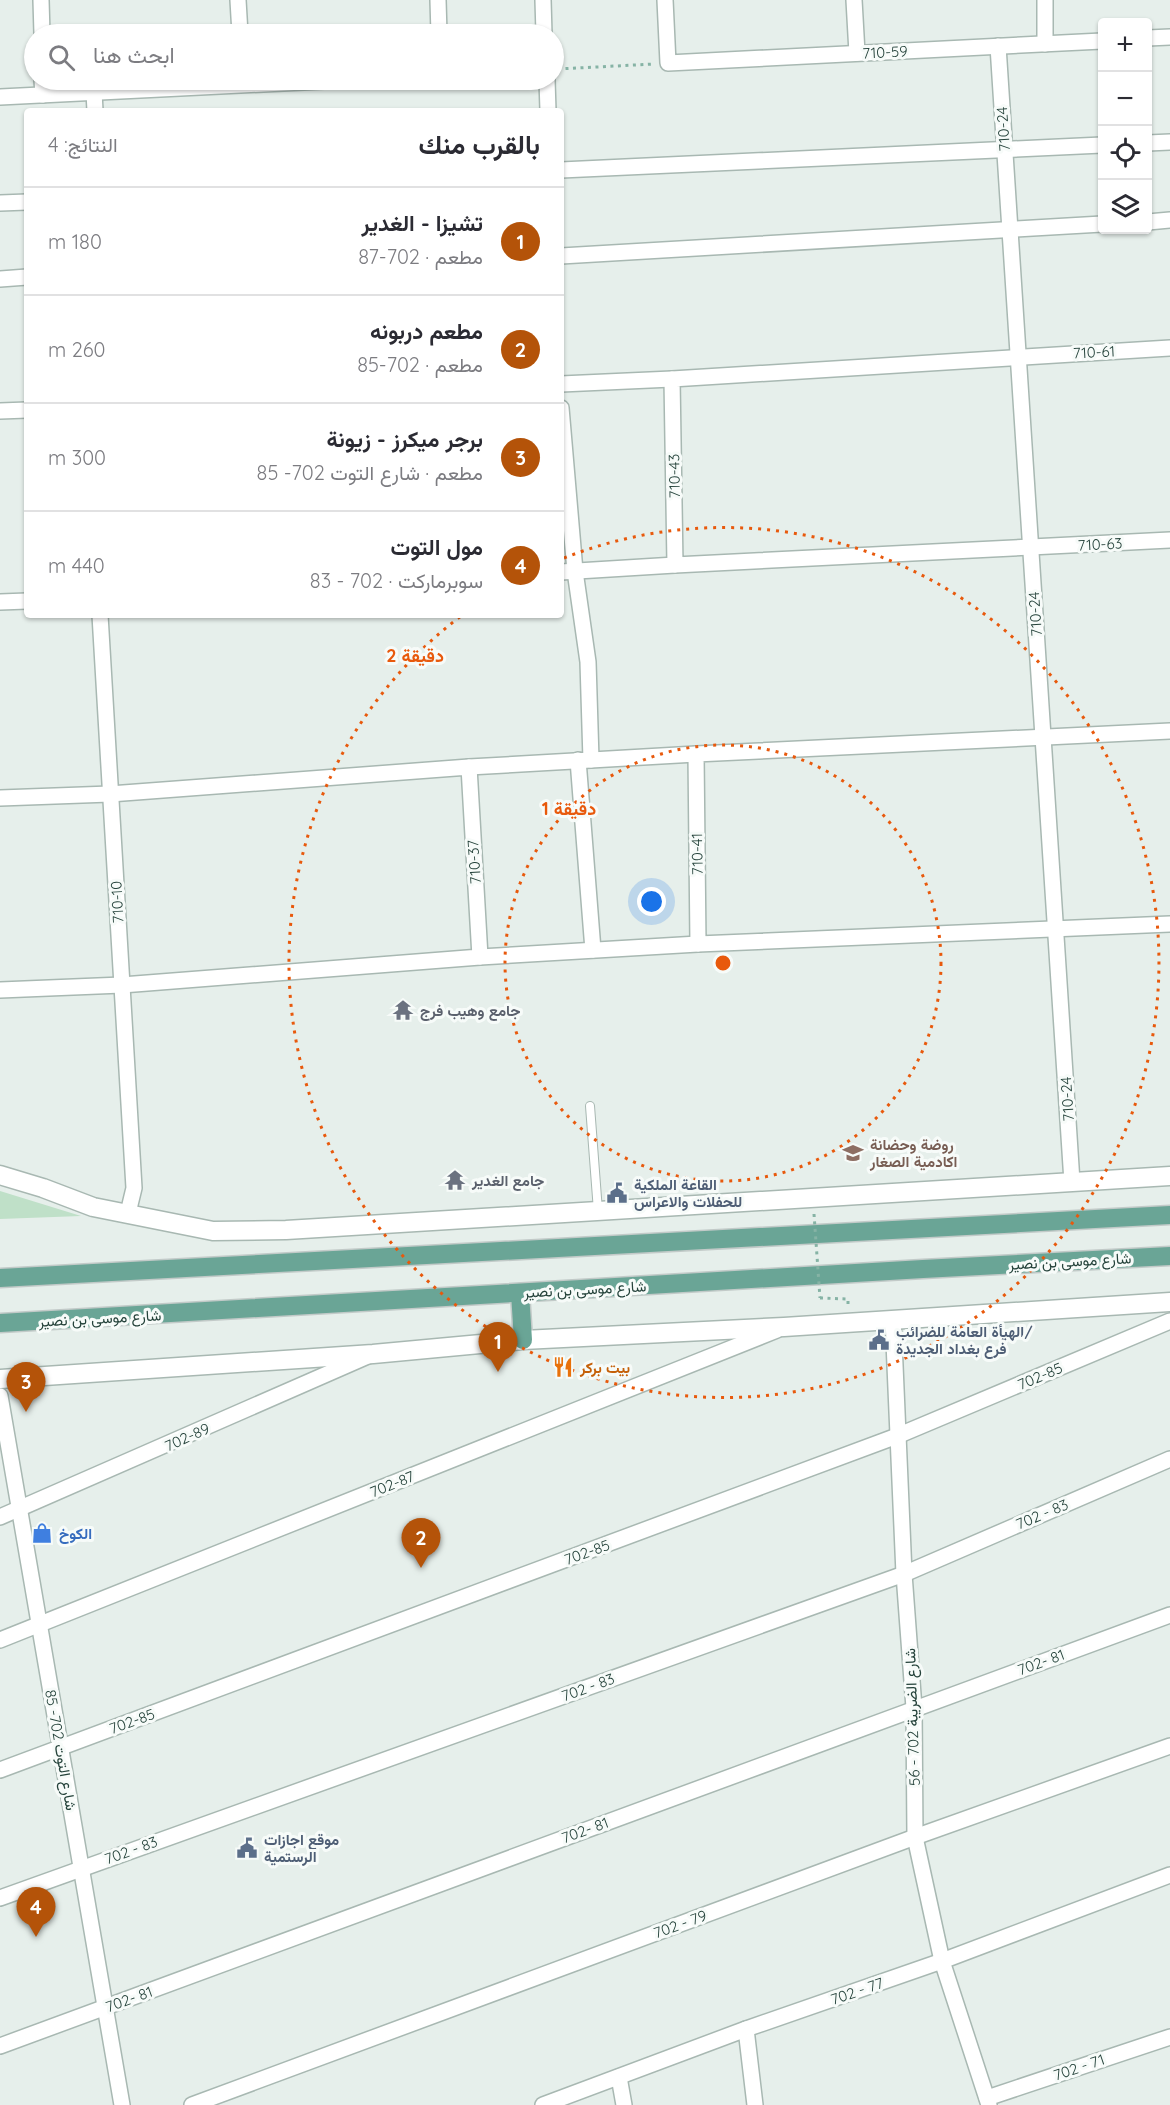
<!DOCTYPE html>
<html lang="ar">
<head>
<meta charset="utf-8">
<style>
  body { margin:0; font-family:Quicksand,Vazirmatn,sans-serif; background:#f7f7f7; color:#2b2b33; direction:rtl }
  .controls { position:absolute; right:18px; top:18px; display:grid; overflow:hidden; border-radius:6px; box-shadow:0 2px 4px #0004 }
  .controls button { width:54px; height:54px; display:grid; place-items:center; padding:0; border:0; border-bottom:2px solid #e1e1e2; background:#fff; color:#2b2b33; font:30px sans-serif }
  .you { position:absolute; left:652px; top:902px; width:21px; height:21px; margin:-15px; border:4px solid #fff; border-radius:50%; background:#1a73e8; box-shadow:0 0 0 9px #1a73e833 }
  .badge { display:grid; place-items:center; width:39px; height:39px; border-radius:50%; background:#b45309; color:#fff; font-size:20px; font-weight:700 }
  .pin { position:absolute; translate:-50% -50px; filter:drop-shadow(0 2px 3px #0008) }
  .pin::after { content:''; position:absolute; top:32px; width:21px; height:18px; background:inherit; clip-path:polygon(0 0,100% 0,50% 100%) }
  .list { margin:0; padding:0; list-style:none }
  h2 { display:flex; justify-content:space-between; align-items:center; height:78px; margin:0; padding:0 24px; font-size:26px }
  h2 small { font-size:20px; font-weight:400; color:#7c7c81 }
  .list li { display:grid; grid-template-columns:39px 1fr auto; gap:18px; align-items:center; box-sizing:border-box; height:108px; padding:0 24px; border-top:2px solid #e1e1e2 }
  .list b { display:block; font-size:22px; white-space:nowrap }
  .list p { margin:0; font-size:20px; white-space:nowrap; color:#7c7c81 }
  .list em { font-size:20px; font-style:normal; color:#7c7c81 }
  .icon { flex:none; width:33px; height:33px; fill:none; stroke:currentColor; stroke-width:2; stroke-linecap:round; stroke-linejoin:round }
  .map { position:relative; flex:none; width:1170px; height:2105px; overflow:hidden; direction:ltr }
  .search { position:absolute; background:#fff; box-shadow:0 2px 4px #0004; left:24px; top:24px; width:540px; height:66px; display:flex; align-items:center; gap:15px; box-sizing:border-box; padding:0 21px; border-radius:33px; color:#7c7c81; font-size:22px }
  .panel { position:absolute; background:#fff; box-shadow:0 2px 4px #0004; left:24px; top:108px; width:540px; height:510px; border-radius:6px; direction:rtl }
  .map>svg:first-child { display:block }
</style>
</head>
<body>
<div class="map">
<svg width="1170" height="2105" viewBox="0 0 1170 2105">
  <rect width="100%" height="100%" fill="#e6efeb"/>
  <polygon fill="#bfe0c8" points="0,1191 81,1216 0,1219"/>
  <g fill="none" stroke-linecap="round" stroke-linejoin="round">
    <g stroke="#a8b8b2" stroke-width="10">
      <polyline id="service" points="590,1106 598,1211"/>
    </g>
    <g stroke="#a8b8b2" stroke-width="18">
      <g id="minor">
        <polyline points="41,0 42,34"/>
        <polyline points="238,0 240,34"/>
        <polyline points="438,0 439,34"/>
        <polyline points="543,0 544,34"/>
        <polyline points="665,0 668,63 1102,41"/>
        <polyline points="854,0 857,53"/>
        <polyline points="1045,0 1045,44"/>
        <polyline points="1148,38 1170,37"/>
        <polyline points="998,46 1072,1182"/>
        <polyline points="42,80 43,95"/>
        <polyline points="547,80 548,111"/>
        <polyline points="94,92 95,111"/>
        <polyline points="0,97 344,80"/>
        <polyline points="1148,143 1170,142"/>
        <polyline points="561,170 1102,145"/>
        <polyline points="0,203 27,202"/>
        <polyline points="1148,222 1170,220"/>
        <polyline points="561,256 1102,224"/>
        <polyline points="0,279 27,277"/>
        <polyline points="1170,348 672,379 675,565 1170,540"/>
        <polyline points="561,384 672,379"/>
        <polyline points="561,408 575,571 588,662 591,760"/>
        <polyline points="0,411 27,410"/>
        <polyline points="561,572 675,565"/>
        <polyline points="0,602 27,601"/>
        <polyline points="100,615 134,1188 128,1213"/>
        <polyline points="1170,731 696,754 698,944 1170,924"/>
        <polyline points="578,760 593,950"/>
        <polyline points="469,767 696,754"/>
        <polyline points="0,798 110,794 469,767 480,957 122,985 0,990"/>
        <polyline points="480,957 698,944"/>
        <polyline points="893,1319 904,1574 914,1708 915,1837 942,1961 989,2105"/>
        <polyline points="0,1396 122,2105"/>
        <polyline points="0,1517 368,1356"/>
        <polyline points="0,1640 777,1330"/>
        <polyline points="0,1770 897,1436 1170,1321"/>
        <polyline points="0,1898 904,1574 1170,1459"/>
        <polyline points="746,2029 755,2105"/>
        <polyline points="0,2046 1170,1615"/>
        <polyline points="619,2077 624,2105"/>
        <polyline points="987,2098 1170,2037"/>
        <polyline points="192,2105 915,1837 1170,1746"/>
        <polyline points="543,2105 746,2029 942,1961 1170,1875"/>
      </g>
    </g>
    <g stroke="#a8b8b2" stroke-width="21">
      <g id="tertiary">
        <polyline points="0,1175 43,1188 93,1207 213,1231 286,1230 1170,1176"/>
        <polyline points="0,1379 373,1354 523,1340 784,1327 1170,1302"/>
      </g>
    </g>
    <g stroke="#c2cac8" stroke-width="21">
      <g id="primary">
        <polyline points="0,1278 1170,1215"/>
        <polyline points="520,1293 523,1340"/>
        <polyline points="0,1323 923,1269 1170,1256"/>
      </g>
    </g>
    <g stroke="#86b3a5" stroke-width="3" stroke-dasharray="3 4.5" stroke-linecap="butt">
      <polyline points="558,69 654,64"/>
      <polyline points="820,1298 848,1299 848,1305"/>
    </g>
    <use href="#service" stroke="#fff" stroke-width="8"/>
    <use href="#minor" stroke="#fff" stroke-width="15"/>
    <use href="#tertiary" stroke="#fff" stroke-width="18"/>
    <use href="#primary" stroke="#6aa596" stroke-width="18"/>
    <polyline stroke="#86b3a5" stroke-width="3" stroke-dasharray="3 4.5" stroke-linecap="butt" points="814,1214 820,1298"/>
  </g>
  <g fill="none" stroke="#e8590c" stroke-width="3" stroke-dasharray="3 6">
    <circle cx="723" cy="963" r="218"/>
    <path d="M564 558A435 435 0 1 1 461 616"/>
  </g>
  <defs>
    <g id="temple-bare" transform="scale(1.62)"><path d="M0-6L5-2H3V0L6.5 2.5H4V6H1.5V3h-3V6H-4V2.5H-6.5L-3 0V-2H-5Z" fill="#6b7280" stroke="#f7fbf9" stroke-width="2.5" paint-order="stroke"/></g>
    <g id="school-bare" transform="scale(1.62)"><path d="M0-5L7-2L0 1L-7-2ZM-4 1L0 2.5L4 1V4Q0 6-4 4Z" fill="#8d6e63" stroke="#f7fbf9" stroke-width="2.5" paint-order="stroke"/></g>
    <g id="civic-bare" transform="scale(1.62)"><path d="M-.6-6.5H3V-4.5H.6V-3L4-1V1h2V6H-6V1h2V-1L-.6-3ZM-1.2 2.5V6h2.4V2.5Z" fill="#5c6f8a" stroke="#f7fbf9" stroke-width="2.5" paint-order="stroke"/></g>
    <g id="restaurant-bare" transform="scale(1.62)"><path d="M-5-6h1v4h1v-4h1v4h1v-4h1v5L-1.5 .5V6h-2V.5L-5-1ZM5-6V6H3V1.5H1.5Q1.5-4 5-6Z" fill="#e8710a" stroke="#f7fbf9" stroke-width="2.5" paint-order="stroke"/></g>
    <g id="shop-bare" transform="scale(1.62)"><path d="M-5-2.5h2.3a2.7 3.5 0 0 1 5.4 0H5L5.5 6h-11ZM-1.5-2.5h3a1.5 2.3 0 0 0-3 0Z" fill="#3f7fe0" stroke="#f7fbf9" stroke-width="2.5" paint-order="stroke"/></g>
  </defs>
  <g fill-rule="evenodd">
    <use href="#temple-bare" x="403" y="1010"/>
    <use href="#school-bare" x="853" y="1153"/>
    <use href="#temple-bare" x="455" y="1180"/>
    <use href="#civic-bare" x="617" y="1193"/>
    <use href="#civic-bare" x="879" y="1340"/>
    <use href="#restaurant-bare" x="563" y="1367"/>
    <use href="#shop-bare" x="42" y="1533"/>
    <use href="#civic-bare" x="247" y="1848"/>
  </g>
  <g text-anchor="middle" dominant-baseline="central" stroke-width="6" stroke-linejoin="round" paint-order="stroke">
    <g font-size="15" fill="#24423a" stroke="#f7fbf9">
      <text transform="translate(885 52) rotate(-3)">710-59</text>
      <text transform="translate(1003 129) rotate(-94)">710-24</text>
      <text transform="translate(1094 352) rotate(-3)">710-61</text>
      <text transform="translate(674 476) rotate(-91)">710-43</text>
      <text transform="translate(1100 544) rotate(-3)">710-63</text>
      <text transform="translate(1035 614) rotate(-94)">710-24</text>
      <text transform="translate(697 854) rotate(-91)">710-41</text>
      <text transform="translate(474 862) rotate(-94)">710-37</text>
      <text transform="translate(117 902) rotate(-93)">710-10</text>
      <text transform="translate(1067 1099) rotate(-94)">710-24</text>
      <text transform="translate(1070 1261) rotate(-3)">شارع موسى بن نصير</text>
      <text transform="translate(585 1289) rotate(-3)">شارع موسى بن نصير</text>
      <text transform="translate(100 1318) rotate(-3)">شارع موسى بن نصير</text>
      <text transform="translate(1040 1376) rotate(-23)">702-85</text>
      <text transform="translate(187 1437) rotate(-24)">702-89</text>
      <text transform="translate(392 1484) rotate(-22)">702-87</text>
      <text transform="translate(1042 1514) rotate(-23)">702 - 83</text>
      <text transform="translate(587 1552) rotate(-20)">702-85</text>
      <text transform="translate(1041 1662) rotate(-20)">702- 81</text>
      <text transform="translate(588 1687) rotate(-20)">702 - 83</text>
      <text transform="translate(912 1717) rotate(-92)">شارع الضريبة 702 - 56</text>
      <text transform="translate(132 1721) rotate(-20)">702-85</text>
      <text transform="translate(61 1750) rotate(80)">شارع التوت 702- 85</text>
      <text transform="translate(585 1830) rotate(-20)">702- 81</text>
      <text transform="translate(131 1850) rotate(-20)">702 - 83</text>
      <text transform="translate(680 1924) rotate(-20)">702 - 79</text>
      <text transform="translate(857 1991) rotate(-19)">702 - 77</text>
      <text transform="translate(129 1999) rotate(-20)">702- 81</text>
      <text transform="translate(1079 2067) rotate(-19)">702 - 71</text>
    </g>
    <g font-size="15" font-weight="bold" fill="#5b616d" stroke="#f7fbf9" text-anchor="start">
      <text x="420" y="1010">جامع وهيب فرج</text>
      <text x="472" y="1180">جامع الغدير</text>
    </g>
    <g font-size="15" font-weight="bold" fill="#785e54" stroke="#f7fbf9" text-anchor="start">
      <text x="870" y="1144">روضة وحضانة<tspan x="870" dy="17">اكادمية الصغار</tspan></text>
    </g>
    <g font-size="15" font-weight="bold" fill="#4e5e75" stroke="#f7fbf9" text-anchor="start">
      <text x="634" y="1184">القاعة الملكية<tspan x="634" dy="17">للحفلات والاعراس</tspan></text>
      <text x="896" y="1331">الهيأة العامة للضرائب/<tspan x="896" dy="17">فرع بغداد الجديدة</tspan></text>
      <text x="264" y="1839">موقع اجازات<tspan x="264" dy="17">الرستمية</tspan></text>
    </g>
    <g font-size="15" font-weight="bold" fill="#c56008" stroke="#f7fbf9" text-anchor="start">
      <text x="580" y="1367">بيت بركر</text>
    </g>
    <g font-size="15" font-weight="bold" fill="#366cbe" stroke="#f7fbf9" text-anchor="start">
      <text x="59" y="1533">الكوخ</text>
    </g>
  </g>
  <circle cx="723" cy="963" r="9" fill="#e8590c" stroke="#f7fbf9" stroke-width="3"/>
  <g font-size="18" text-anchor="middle" font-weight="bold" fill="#e8590c" stroke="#f7fbf9" stroke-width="6" stroke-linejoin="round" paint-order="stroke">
    <text x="415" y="662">2 دقيقة</text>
    <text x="569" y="815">1 دقيقة</text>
  </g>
</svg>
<div class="controls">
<button>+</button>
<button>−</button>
<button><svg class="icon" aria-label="locate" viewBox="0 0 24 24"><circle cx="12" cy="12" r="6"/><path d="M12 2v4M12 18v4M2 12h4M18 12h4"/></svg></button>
<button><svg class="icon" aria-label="layers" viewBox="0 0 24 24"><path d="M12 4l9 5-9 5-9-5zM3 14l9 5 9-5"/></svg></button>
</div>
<div class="you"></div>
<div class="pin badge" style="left:498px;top:1372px">1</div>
<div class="pin badge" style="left:421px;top:1568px">2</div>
<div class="pin badge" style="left:26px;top:1412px">3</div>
<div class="pin badge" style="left:36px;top:1937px">4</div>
<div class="search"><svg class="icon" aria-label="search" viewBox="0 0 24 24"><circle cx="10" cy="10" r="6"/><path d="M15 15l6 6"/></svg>ابحث هنا</div>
<section class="panel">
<h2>بالقرب منك<small>النتائج: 4</small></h2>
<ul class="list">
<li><span class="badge">1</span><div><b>تشيزا - الغدير</b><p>مطعم · 702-87</p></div><em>180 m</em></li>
<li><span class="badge">2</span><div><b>مطعم دربونه</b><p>مطعم · 702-85</p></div><em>260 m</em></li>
<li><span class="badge">3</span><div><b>برجر ميكرز - زيونة</b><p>مطعم · شارع التوت 702- 85</p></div><em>300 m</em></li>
<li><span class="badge">4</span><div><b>مول التوت</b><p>سوبرماركت · 702 - 83</p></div><em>440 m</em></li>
</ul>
</section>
</div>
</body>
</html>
